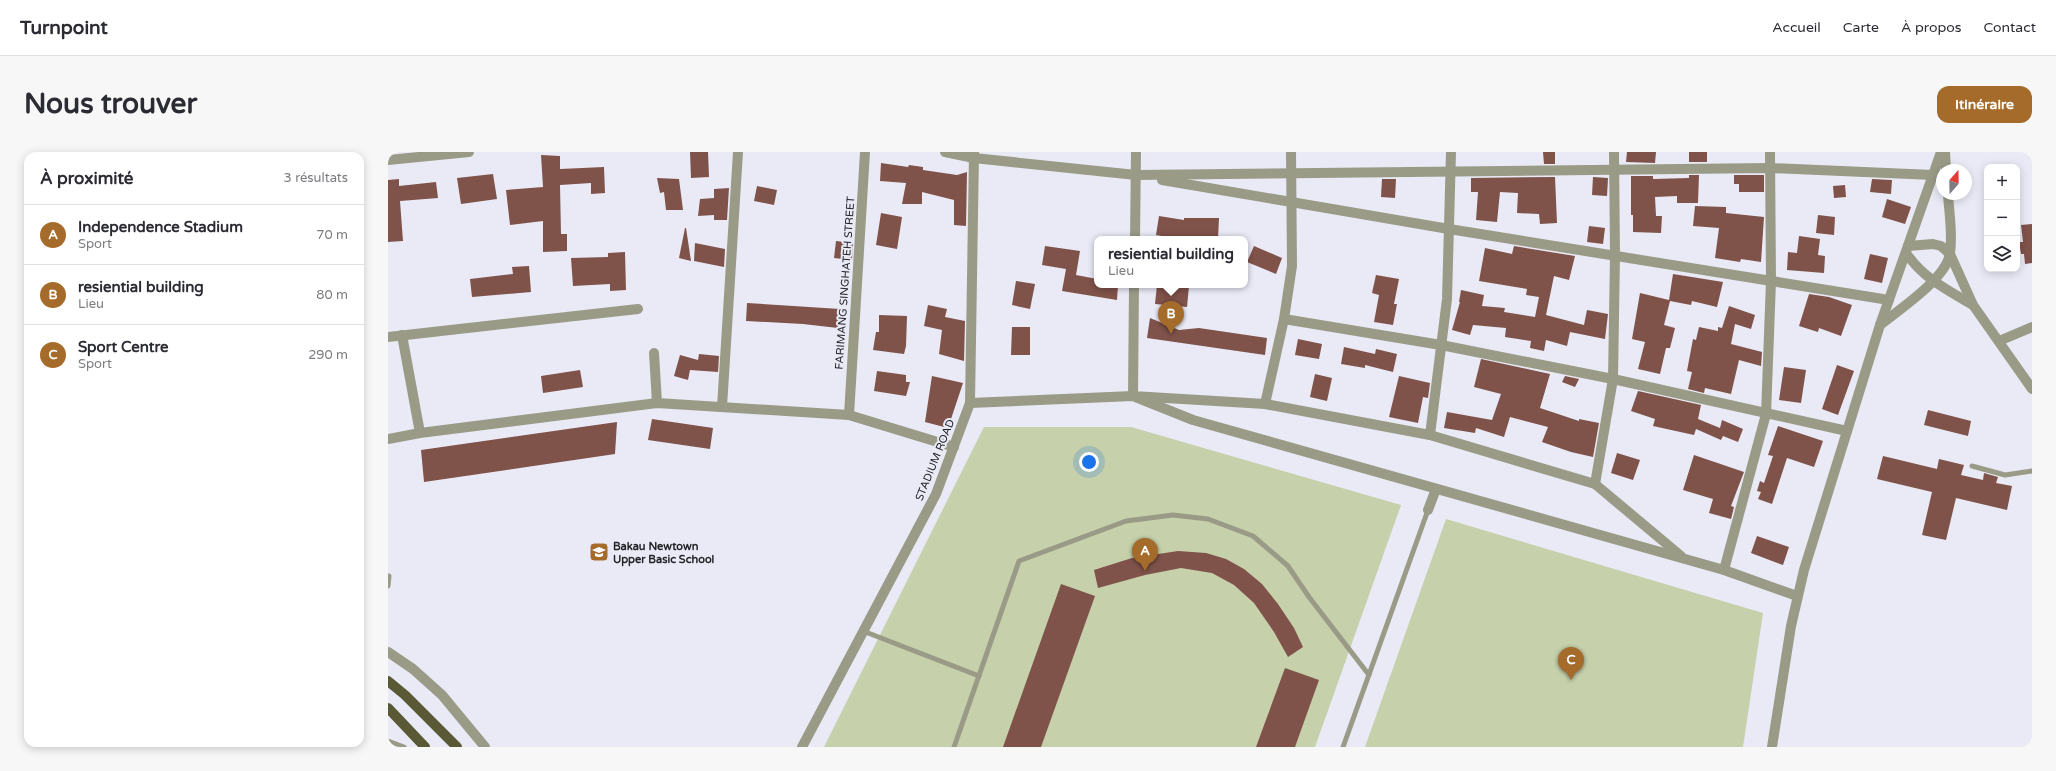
<!DOCTYPE html>
<html lang="fr">
<head>
<meta charset="utf-8">
<style>
  body { margin:0; font-family:"Varela Round",sans-serif; background:#f7f7f7; color:#2b2b33 }
  .controls { position:absolute; right:12px; top:12px; display:grid; overflow:hidden; border-radius:8px; box-shadow:0 2px 10px #0003 }
  .controls button { width:36px; height:36px; display:grid; place-items:center; padding:0; border:0; border-bottom:1px solid #e1e1e2; background:#fff; color:#2b2b33; font:20px sans-serif }
  .compass { position:absolute; left:1548px; top:12px; width:36px; height:36px; border-radius:50%; background:#fff; box-shadow:0 2px 10px #0003; rotate:20deg }
  .you { position:absolute; left:701px; top:310px; width:14px; height:14px; margin:-10px; border:3px solid #fff; border-radius:50%; background:#1a73e8; box-shadow:0 0 0 6px #1a73e833 }
  .badge { display:grid; place-items:center; width:26px; height:26px; border-radius:50%; background:#a56b2b; color:#fff; font-size:13px; font-weight:700 }
  .pin { position:absolute; translate:-50% -33px; filter:drop-shadow(0 1px 2px #0008) }
  .pin::after { content:''; position:absolute; top:21px; width:14px; height:12px; background:inherit; clip-path:polygon(0 0,100% 0,50% 100%) }
  .popup { position:absolute; left:706px; top:84px; width:154px; height:52px; box-sizing:border-box; display:grid; place-content:center; border-radius:8px; background:#fff; filter:drop-shadow(0 1px 3px #0005); font-size:13px; white-space:nowrap; color:#7c7c81 }
  .popup b { font-size:15px; color:#2b2b33 }
  .popup::after { content:''; position:absolute; left:50%; top:100%; margin-left:-8px; border:8px solid transparent; border-top-color:#fff }
  .list { margin:0; padding:0; list-style:none }
  h2 { display:flex; justify-content:space-between; align-items:center; height:52px; margin:0; padding:0 16px; font-size:17px }
  h2 small { font-size:13px; font-weight:400; color:#7c7c81 }
  .list li { display:grid; grid-template-columns:26px 1fr auto; gap:12px; align-items:center; box-sizing:border-box; height:60px; padding:0 16px; border-top:1px solid #e1e1e2 }
  .list b { display:block; font-size:15px; white-space:nowrap }
  .list p { margin:0; font-size:13px; white-space:nowrap; color:#7c7c81 }
  .list em { font-size:13px; font-style:normal; color:#7c7c81 }
  .icon { flex:none; width:22px; height:22px; fill:none; stroke:currentColor; stroke-width:2; stroke-linecap:round; stroke-linejoin:round }
  .map { position:relative; flex:none; width:1644px; height:595px; overflow:hidden; border-radius:12px }
  header { display:flex; align-items:center; gap:24px; box-sizing:border-box; height:56px; padding:0 20px; background:#fff; border-bottom:1px solid #e1e1e2 }
  header strong { font-size:19px }
  nav { display:flex; gap:22px; margin-inline-start:auto; font-size:14px }
  .intro { display:flex; align-items:center; justify-content:space-between; box-sizing:border-box; height:96px; padding:0 24px }
  h1 { margin:0; font-size:28px }
  .button { padding:10px 18px; border-radius:12px; background:#a56b2b; color:#fff; font-size:14px; font-weight:700 }
  main { display:flex; gap:24px; padding:0 24px }
  aside { flex:1; background:#fff; border-radius:12px; box-shadow:0 2px 10px #0003 }
  .map>svg:first-child { display:block }
</style>
</head>
<body>
<header>
<strong>Turnpoint</strong>
<nav><a>Accueil</a><a>Carte</a><a>À propos</a><a>Contact</a></nav>
</header>
<div class="intro"><h1>Nous trouver</h1><a class="button">Itinéraire</a></div>
<main>
<aside>
<h2>À proximité<small>3 résultats</small></h2>
<ul class="list">
<li><span class="badge">A</span><div><b>Independence Stadium</b><p>Sport</p></div><em>70 m</em></li>
<li><span class="badge">B</span><div><b>resiential building</b><p>Lieu</p></div><em>80 m</em></li>
<li><span class="badge">C</span><div><b>Sport Centre</b><p>Sport</p></div><em>290 m</em></li>
</ul>
</aside>
<div class="map">
<svg width="1644" height="595" viewBox="0 0 1644 595">
  <rect width="100%" height="100%" fill="#e9eaf6"/>
  <g fill="#c6d0ab">
    <polygon points="596,275 743,275 1013,353 927,595 436,595"/>
    <polygon points="1058,367 1375,461 1355,595 977,595"/>
  </g>
  <g fill="#7f524a">
    <polygon points="302,0 320,0 321,25 303,26"/>
    <polygon points="1155,0 1167,0 1167,12 1156,12"/>
    <polygon points="1239,0 1268,0 1267,11 1238,10"/>
    <rect x="1301" y="0" width="18" height="10"/>
    <polygon points="153,3 172,4 172,17 216,15 217,41 203,42 203,31 172,33 173,82 179,82 179,99 155,100 155,69 122,73 118,38 155,35"/>
    <polygon points="493,11 520,15 521,13 535,15 535,18 569,23 579,20 578,74 566,73 566,48 534,40 534,52 514,52 518,31 492,29"/>
    <polygon points="105,22 109,47 73,52 69,26"/>
    <polygon points="1301,23 1311,23 1310,51 1289,51 1289,44 1267,45 1268,64 1274,64 1273,81 1245,80 1245,63 1243,63 1243,24 1265,24 1265,27 1301,26"/>
    <polygon points="1346,23 1376,23 1376,40 1351,40 1351,32 1346,32"/>
    <polygon points="1167,25 1169,71 1152,72 1151,62 1129,61 1130,41 1112,40 1109,70 1088,68 1090,40 1083,40 1083,26"/>
    <polygon points="1205,25 1220,26 1219,44 1204,43"/>
    <polygon points="269,26 291,27 295,58 278,58 276,40 272,41"/>
    <polygon points="11,27 11,34 48,30 50,46 12,49 15,89 0,90 0,28"/>
    <polygon points="994,27 1008,27 1007,46 993,45"/>
    <polygon points="1484,27 1504,28 1503,42 1482,40"/>
    <polygon points="1457,33 1458,45 1446,46 1445,34"/>
    <polygon points="369,34 389,38 386,53 366,49"/>
    <polygon points="341,36 339,68 326,68 326,63 310,64 312,47 326,46 326,37"/>
    <polygon points="1499,47 1523,55 1517,72 1494,65"/>
    <polygon points="1307,54 1338,55 1338,61 1376,65 1373,110 1353,107 1352,110 1327,106 1331,76 1305,74"/>
    <polygon points="493,61 514,65 509,97 488,93"/>
    <polygon points="1430,63 1447,65 1446,83 1428,81"/>
    <polygon points="771,64 796,68 796,66 831,66 830,87 792,87 768,83"/>
    <polygon points="1644,72 1644,111 1637,112 1636,102 1633,102 1631,90 1635,90 1633,73"/>
    <polygon points="1201,74 1217,76 1215,92 1199,90"/>
    <polygon points="297,76 298,76 303,109 291,106"/>
    <polygon points="1411,84 1432,87 1430,103 1437,104 1436,121 1399,118 1400,100 1409,101"/>
    <polygon points="448,89 465,91 464,108 446,106"/>
    <polygon points="307,91 337,97 336,115 306,109"/>
    <polygon points="657,94 692,99 688,123 709,127 709,133 730,133 729,148 674,139 678,117 654,113"/>
    <polygon points="866,94 894,106 888,122 859,110"/>
    <polygon points="1126,94 1187,104 1181,128 1166,124 1158,163 1196,173 1199,158 1220,162 1217,187 1182,180 1179,194 1158,188 1156,199 1142,196 1143,189 1117,185 1118,176 1085,173 1082,183 1064,178 1072,150 1071,150 1073,138 1096,143 1094,154 1117,156 1116,160 1147,165 1151,145 1138,143 1139,137 1091,129 1097,96 1124,102"/>
    <polygon points="237,100 238,138 222,139 222,132 185,134 183,106 220,105 220,101"/>
    <polygon points="1482,102 1500,106 1494,131 1476,127"/>
    <polygon points="141,114 143,140 84,145 82,127 125,122 124,115"/>
    <polygon points="1285,122 1335,130 1329,155 1304,149 1303,153 1282,149 1276,173 1287,176 1282,196 1278,196 1272,222 1250,217 1257,190 1244,187 1252,141 1281,148"/>
    <polygon points="988,123 1011,127 1006,152 1009,152 1005,173 986,170 991,143 984,141"/>
    <polygon points="628,129 647,132 642,157 624,153"/>
    <polygon points="769,133 801,134 799,155 767,152"/>
    <polygon points="1421,142 1441,145 1464,153 1453,184 1431,176 1430,180 1411,174"/>
    <polygon points="359,151 452,157 450,176 415,172 358,169"/>
    <polygon points="540,153 559,157 557,165 577,169 576,209 551,202 554,178 536,174"/>
    <polygon points="1341,154 1367,163 1363,177 1347,172 1343,192 1374,200 1373,214 1351,208 1343,242 1317,236 1316,241 1300,237 1304,220 1299,219 1305,187 1308,188 1311,175 1330,179 1330,175 1334,176"/>
    <polygon points="491,163 519,164 518,194 516,202 485,198 488,180 491,180"/>
    <polygon points="762,166 791,178 811,176 879,186 877,203 759,186"/>
    <polygon points="624,175 642,175 642,203 623,203"/>
    <polygon points="910,187 934,192 931,207 907,203"/>
    <polygon points="956,195 987,202 988,197 1009,202 1005,220 977,213 977,216 953,212"/>
    <polygon points="311,202 331,204 330,220 302,218 300,228 286,224 292,203 310,208"/>
    <polygon points="1093,207 1162,222 1152,256 1191,269 1191,267 1211,271 1205,305 1183,300 1154,290 1160,275 1122,265 1116,285 1088,276 1087,281 1056,276 1059,260 1104,268 1113,242 1086,235"/>
    <polygon points="1449,213 1466,219 1450,263 1434,257"/>
    <polygon points="1396,215 1418,218 1413,251 1391,248"/>
    <polygon points="192,218 195,235 155,241 153,224"/>
    <polygon points="489,219 518,223 518,230 522,230 518,244 486,239"/>
    <polygon points="927,222 944,226 939,249 922,245"/>
    <polygon points="544,224 575,231 560,276 537,270"/>
    <polygon points="1011,224 1042,231 1040,246 1035,245 1030,271 1001,265"/>
    <polygon points="1177,224 1191,227 1187,235 1174,230"/>
    <polygon points="1250,239 1313,253 1310,267 1332,276 1334,268 1355,277 1350,290 1335,284 1333,288 1308,277 1306,283 1265,274 1267,267 1243,259"/>
    <polygon points="1540,258 1583,269 1580,284 1536,273"/>
    <polygon points="264,267 325,276 322,297 260,288"/>
    <polygon points="229,270 227,302 36,330 33,298"/>
    <polygon points="1390,274 1435,289 1426,315 1399,306 1384,352 1370,347 1373,340 1369,339 1372,329 1376,331 1385,304 1380,303"/>
    <polygon points="1229,301 1252,308 1245,328 1223,321"/>
    <polygon points="1306,303 1356,320 1343,354 1346,355 1343,367 1321,361 1325,347 1295,338"/>
    <polygon points="1495,304 1549,317 1551,307 1576,313 1573,323 1595,328 1596,321 1610,325 1608,331 1624,334 1619,358 1568,346 1558,388 1534,383 1544,340 1489,327"/>
    <polygon points="1369,384 1401,395 1395,413 1363,401"/>
    <polygon points="790,399 818,401 838,407 856,417 874,432 890,452 906,476 915,495 900,505 886,480 866,451 846,433 824,421 793,416 757,423 710,436 706,418 744,406"/>
    <polygon points="673,432 707,444 653,595 615,595"/>
    <polygon points="897,516 931,528 907,595 868,595"/>
  </g>
  <g fill="none" stroke-linecap="round" stroke-linejoin="round">
    <g stroke="#9a9b87" stroke-width="5">
      <polyline points="1584,314 1617,323 1644,319"/>
      <polyline points="0,434 1,424"/>
      <polyline points="475,479 591,524"/>
      <polyline points="0,589 16,595"/>
      <polyline points="566,595 631,409 738,369 785,363 820,367 865,384 900,414 921,445 981,523"/>
      <polyline points="955,595 1040,358"/>
    </g>
    <g stroke="#9a9b87" stroke-width="10">
      <polyline points="557,0 586,6 748,23 1382,16 1545,23"/>
      <polyline points="0,8 81,0"/>
      <polyline points="774,28 1061,77 1501,148"/>
      <polyline points="747,87 748,0"/>
      <polyline points="1520,94 1545,92 1553,94 1562,102 1585,153 1644,237"/>
      <path d="M1518,101C1535,126 1559,138 1585,153"/>
      <polyline points="746,133 745,244 877,252 1042,283 1207,332 1293,404"/>
      <polyline points="896,167 1053,193 1225,227 1459,279"/>
      <polyline points="14,183 32,281"/>
      <polyline points="0,185 250,157"/>
      <polyline points="1611,189 1644,175"/>
      <polyline points="266,201 269,251"/>
      <polyline points="582,251 745,244 805,268 1336,418 1409,444"/>
      <polyline points="877,252 896,167 904,114 903,0"/>
      <polyline points="334,255 350,0"/>
      <polyline points="461,263 477,0"/>
      <polyline points="1042,283 1059,147 1063,0"/>
      <polyline points="0,287 32,281 269,251 461,263 566,295"/>
      <polyline points="1207,332 1225,227 1227,103 1226,0"/>
      <polyline points="1040,358 1048,337"/>
      <polyline points="1336,418 1378,262 1383,129 1382,0"/>
      <polyline points="0,500 25,517 54,543 97,595"/>
      <polyline points="414,595 548,342 582,251 586,1"/>
    </g>
    <g stroke="#9a9b87" stroke-width="10">
      <polyline points="1557,0 1558,18"/>
      <path d="M1492,173C1512,157 1559,126 1562,101C1565,82 1561,61 1560,42"/>
      <polyline points="1384,595 1403,474 1416,418 1492,173 1553,0"/>
    </g>
    <g stroke="#595936" stroke-width="10">
      <polyline points="0,529 17,543 69,595"/>
      <polyline points="0,556 37,595"/>
    </g>
  </g>
  <defs>
    <g id="school-square" transform="scale(1)"><rect x="-9" y="-9" width="18" height="18" rx="4" fill="#a56b2b" stroke="#e9eaf6"/><path d="M0-5L7-2L0 1L-7-2ZM-4 1L0 2.5L4 1V4Q0 6-4 4Z" fill="#fff"/></g>
  </defs>
  <g fill-rule="evenodd">
    <use href="#school-square" x="211" y="400"/>
  </g>
  <g text-anchor="middle" dominant-baseline="central" stroke-width="4" stroke-linejoin="round" paint-order="stroke">
    <g font-size="11" fill="#232328" stroke="#e9eaf6">
      <text transform="translate(457 131) rotate(-86)">FARIMANG SINGHATEH STREET</text>
      <text transform="translate(547 308) rotate(-68)">STADIUM ROAD</text>
    </g>
    <g font-size="11" font-weight="bold" fill="#232328" stroke="#e9eaf6" text-anchor="start">
      <text x="225" y="394">Bakau Newtown<tspan x="225" dy="13">Upper Basic School</tspan></text>
    </g>
  </g>
</svg>
<div class="controls">
<button>+</button>
<button>−</button>
<button><svg class="icon" aria-label="layers" viewBox="0 0 24 24"><path d="M12 4l9 5-9 5-9-5zM3 14l9 5 9-5"/></svg></button>
</div>
<svg class="compass" viewBox="-18 -18 36 36"><path d="M0-13l5 13h-10z" fill="#e53935"/><path d="M0 13l5-13h-10z" fill="#7c7c81"/></svg>
<div class="you"></div>
<div class="pin badge" style="left:757px;top:419px">A</div>
<div class="pin badge" style="left:783px;top:182px">B</div>
<div class="popup"><b>resiential building</b>Lieu</div>
<div class="pin badge" style="left:1183px;top:528px">C</div>
</div>
</main>
</body>
</html>
